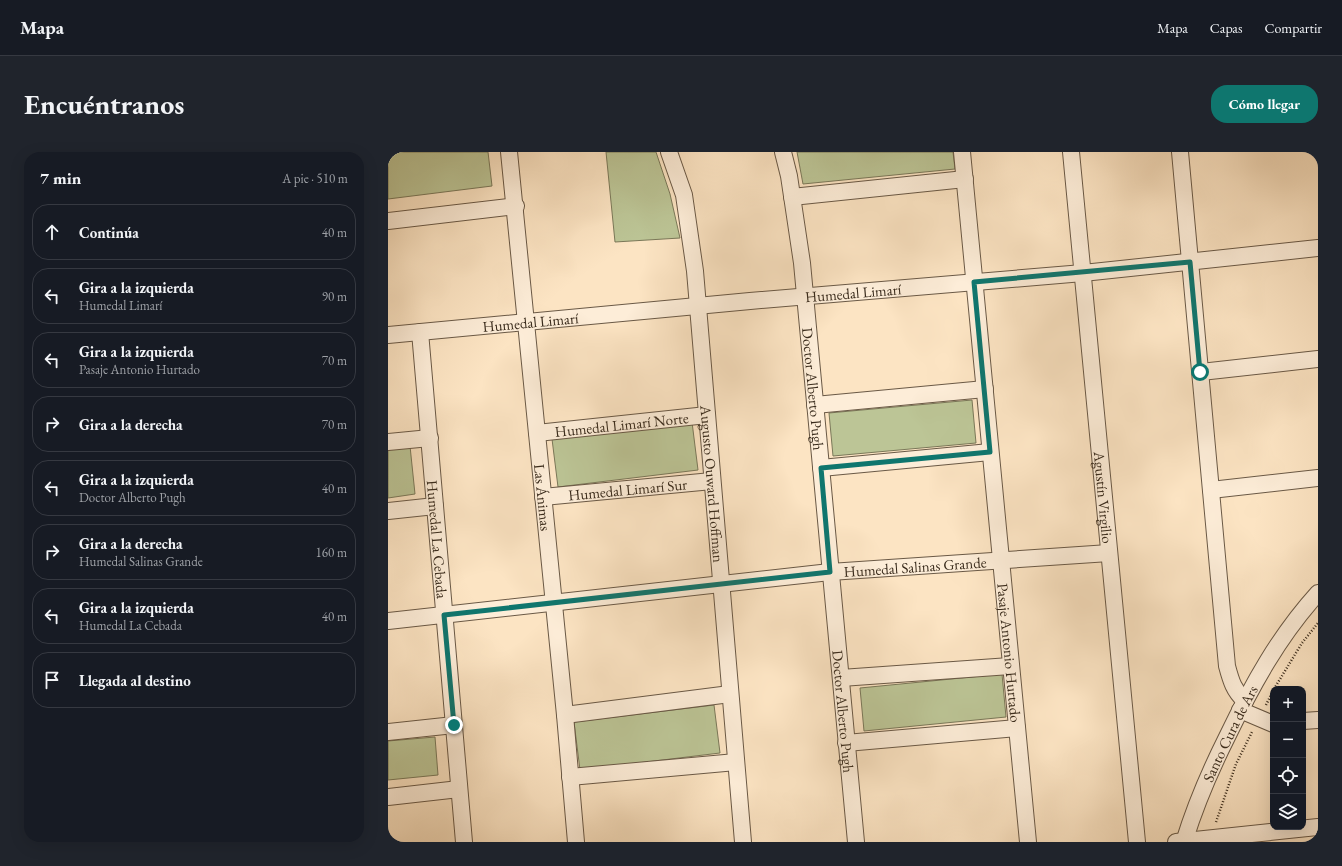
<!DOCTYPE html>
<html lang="es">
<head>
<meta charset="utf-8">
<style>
  body { margin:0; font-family:"EB Garamond",serif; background:#20242c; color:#f1f3f6 }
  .controls { position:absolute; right:12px; bottom:12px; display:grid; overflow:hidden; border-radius:8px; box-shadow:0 4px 16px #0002 }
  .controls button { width:36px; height:36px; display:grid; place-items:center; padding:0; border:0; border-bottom:1px solid #363941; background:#171b24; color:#f1f3f6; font:20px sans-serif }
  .stop { position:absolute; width:12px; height:12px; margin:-9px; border:3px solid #0f766e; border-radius:50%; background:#fff }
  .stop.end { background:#0f766e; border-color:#fff; box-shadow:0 1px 4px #0008 }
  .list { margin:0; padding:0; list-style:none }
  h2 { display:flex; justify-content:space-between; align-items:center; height:52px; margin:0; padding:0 16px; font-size:17px }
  h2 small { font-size:13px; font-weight:400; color:#9ea1a6 }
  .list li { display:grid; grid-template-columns:26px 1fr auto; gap:12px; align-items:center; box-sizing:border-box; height:56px; margin:0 8px 8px; padding:0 8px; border:1px solid #363941; border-radius:16px }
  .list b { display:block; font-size:15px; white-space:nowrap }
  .list p { margin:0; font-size:13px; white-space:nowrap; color:#9ea1a6 }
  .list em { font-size:13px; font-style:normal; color:#9ea1a6 }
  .icon { flex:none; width:22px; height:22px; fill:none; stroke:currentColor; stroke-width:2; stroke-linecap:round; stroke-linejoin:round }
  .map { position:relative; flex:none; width:930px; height:690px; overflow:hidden; border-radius:16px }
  header { display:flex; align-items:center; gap:24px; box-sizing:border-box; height:56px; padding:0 20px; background:#171b24; border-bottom:1px solid #363941 }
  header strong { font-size:19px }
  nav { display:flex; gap:22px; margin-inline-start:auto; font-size:14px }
  .intro { display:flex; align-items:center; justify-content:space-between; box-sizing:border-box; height:96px; padding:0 24px }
  h1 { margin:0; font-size:28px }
  .button { padding:10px 18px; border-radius:16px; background:#0f766e; color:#fff; font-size:14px; font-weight:700 }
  main { display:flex; gap:24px; padding:0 24px }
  aside { flex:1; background:#171b24; border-radius:16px; box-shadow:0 4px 16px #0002 }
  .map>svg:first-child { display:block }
</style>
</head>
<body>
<header>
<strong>Mapa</strong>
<nav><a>Mapa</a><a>Capas</a><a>Compartir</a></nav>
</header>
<div class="intro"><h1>Encuéntranos</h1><a class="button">Cómo llegar</a></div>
<main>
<aside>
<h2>7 min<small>A pie · 510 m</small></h2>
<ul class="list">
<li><svg class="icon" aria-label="ahead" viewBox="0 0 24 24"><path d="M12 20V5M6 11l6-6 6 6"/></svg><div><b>Continúa</b></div><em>40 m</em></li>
<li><svg class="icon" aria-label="left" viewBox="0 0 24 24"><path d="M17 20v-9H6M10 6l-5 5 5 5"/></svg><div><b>Gira a la izquierda</b><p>Humedal Limarí</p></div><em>90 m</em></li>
<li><svg class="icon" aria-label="left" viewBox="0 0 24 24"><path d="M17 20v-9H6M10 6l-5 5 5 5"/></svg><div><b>Gira a la izquierda</b><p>Pasaje Antonio Hurtado</p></div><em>70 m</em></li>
<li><svg class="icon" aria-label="right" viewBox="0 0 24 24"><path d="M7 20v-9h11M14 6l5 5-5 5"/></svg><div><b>Gira a la derecha</b></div><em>70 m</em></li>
<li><svg class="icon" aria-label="left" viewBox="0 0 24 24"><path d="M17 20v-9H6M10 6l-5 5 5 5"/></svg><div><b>Gira a la izquierda</b><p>Doctor Alberto Pugh</p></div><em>40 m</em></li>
<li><svg class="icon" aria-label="right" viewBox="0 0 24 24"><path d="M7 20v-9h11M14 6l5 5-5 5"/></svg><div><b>Gira a la derecha</b><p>Humedal Salinas Grande</p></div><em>160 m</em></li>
<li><svg class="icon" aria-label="left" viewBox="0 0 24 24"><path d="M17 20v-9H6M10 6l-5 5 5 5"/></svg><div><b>Gira a la izquierda</b><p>Humedal La Cebada</p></div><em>40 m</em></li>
<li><svg class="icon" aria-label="arrive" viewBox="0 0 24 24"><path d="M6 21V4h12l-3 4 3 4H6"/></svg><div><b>Llegada al destino</b></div></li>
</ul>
</aside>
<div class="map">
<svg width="930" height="690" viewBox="0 0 930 690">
  <rect width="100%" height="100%" fill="#fce4c3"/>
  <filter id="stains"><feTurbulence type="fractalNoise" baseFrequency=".005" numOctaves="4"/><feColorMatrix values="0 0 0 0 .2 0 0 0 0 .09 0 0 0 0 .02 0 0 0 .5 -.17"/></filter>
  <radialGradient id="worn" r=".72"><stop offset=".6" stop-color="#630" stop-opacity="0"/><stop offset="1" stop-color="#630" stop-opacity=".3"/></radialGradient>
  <g fill="#bcc596" stroke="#7a7859">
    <polygon points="0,0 100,0 104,34 0,47"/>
    <polygon points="218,0 268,0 282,42 292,86 227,90"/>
    <polygon points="409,0 565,0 567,17 415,32"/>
    <polygon points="584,248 588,291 445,304 441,261"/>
    <polygon points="304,270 310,318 170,335 164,287"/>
    <polygon points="22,294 27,342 0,346 0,297"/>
    <polygon points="614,522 618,565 476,579 472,536"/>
    <polygon points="326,553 332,601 192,618 186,570"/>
    <polygon points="47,585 50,623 0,628 0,589"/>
  </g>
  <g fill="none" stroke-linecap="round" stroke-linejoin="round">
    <g stroke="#6a5946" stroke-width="18">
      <g id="street">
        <path id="s1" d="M121,0L177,563L188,690"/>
        <path id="s2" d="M281,0L296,43L307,119L355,690"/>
        <path id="s3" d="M395,0L401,24L414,111L468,690"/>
        <path id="s4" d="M574,0L640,690"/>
        <path id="s5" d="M683,0L749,690"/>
        <path d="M792,0L839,514C843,529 846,539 857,549"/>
        <polyline points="404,45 577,27"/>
        <polyline points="0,69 128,54"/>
        <path id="s6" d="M32,180L76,690"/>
        <path id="s7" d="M0,183L362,149L695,121L930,96"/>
        <polyline points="813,220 930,207"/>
        <polyline points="427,253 597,237"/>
        <path id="s8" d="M149,281L319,263"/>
        <polyline points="0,290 42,286"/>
        <polyline points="433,316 602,300"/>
        <polyline points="823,338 930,326"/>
        <path id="s9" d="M155,345L324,329"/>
        <polyline points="0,359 47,354"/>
        <path id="s10" d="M0,469L442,420L721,401"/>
        <polyline points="453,526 622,514"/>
        <polyline points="852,558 885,572"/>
        <polyline points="177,563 342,542"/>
        <polyline points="915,569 930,568"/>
        <polyline points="0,580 66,573"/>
        <polyline points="458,591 629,576"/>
        <polyline points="182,625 348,610"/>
        <polyline points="0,645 71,637"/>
        <polyline points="788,690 930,675"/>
        <path id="s11" d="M796,690C807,654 822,619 839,585C864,533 891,484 930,441"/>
      </g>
    </g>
    <g stroke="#392b1c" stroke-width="2.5" stroke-dasharray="1 2" stroke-linecap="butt">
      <polyline points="886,537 914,491 930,471"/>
      <polyline points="878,553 885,539"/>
      <polyline points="828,670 848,612 864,580"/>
    </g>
    <use href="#street" stroke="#fdedd8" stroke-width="16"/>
  </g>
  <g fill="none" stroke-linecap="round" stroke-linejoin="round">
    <polyline stroke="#0f766e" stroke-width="5" points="66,573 56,463 442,420 433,316 602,300 586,130 802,110 812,220"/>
  </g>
  <g text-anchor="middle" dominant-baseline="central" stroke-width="4" stroke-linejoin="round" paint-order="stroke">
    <g font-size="15" fill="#392b1c" stroke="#fdedd8">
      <text stroke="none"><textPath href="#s7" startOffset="467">Humedal Limarí</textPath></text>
      <text stroke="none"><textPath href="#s7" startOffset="143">Humedal Limarí</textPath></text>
      <text stroke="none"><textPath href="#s3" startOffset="239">Doctor Alberto Pugh</textPath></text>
      <text stroke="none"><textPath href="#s8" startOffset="85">Humedal Limarí Norte</textPath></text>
      <text stroke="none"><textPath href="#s2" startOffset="336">Augusto Ouward Hoffman</textPath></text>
      <text stroke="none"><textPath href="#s9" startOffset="85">Humedal Limarí Sur</textPath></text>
      <text stroke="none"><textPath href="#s1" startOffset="347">Las Ánimas</textPath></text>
      <text stroke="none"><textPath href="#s5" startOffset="347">Agustín Virgilio</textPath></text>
      <text stroke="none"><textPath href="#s6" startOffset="208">Humedal La Cebada</textPath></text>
      <text stroke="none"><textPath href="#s10" startOffset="530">Humedal Salinas Grande</textPath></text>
      <text stroke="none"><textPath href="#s4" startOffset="503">Pasaje Antonio Hurtado</textPath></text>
      <text stroke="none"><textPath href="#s3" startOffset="563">Doctor Alberto Pugh</textPath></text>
      <text stroke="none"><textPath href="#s11" startOffset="118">Santo Cura de Ars</textPath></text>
    </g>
  </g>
  <rect width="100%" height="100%" filter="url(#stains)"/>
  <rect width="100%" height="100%" fill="url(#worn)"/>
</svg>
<div class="controls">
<button>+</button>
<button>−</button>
<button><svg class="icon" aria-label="locate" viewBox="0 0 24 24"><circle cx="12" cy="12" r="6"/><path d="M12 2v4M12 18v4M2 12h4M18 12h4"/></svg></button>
<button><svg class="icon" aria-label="layers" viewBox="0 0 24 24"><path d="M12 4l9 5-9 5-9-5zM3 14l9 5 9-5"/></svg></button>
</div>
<div class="stop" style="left:812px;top:220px"></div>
<div class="stop end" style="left:66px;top:573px"></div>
</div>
</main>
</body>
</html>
